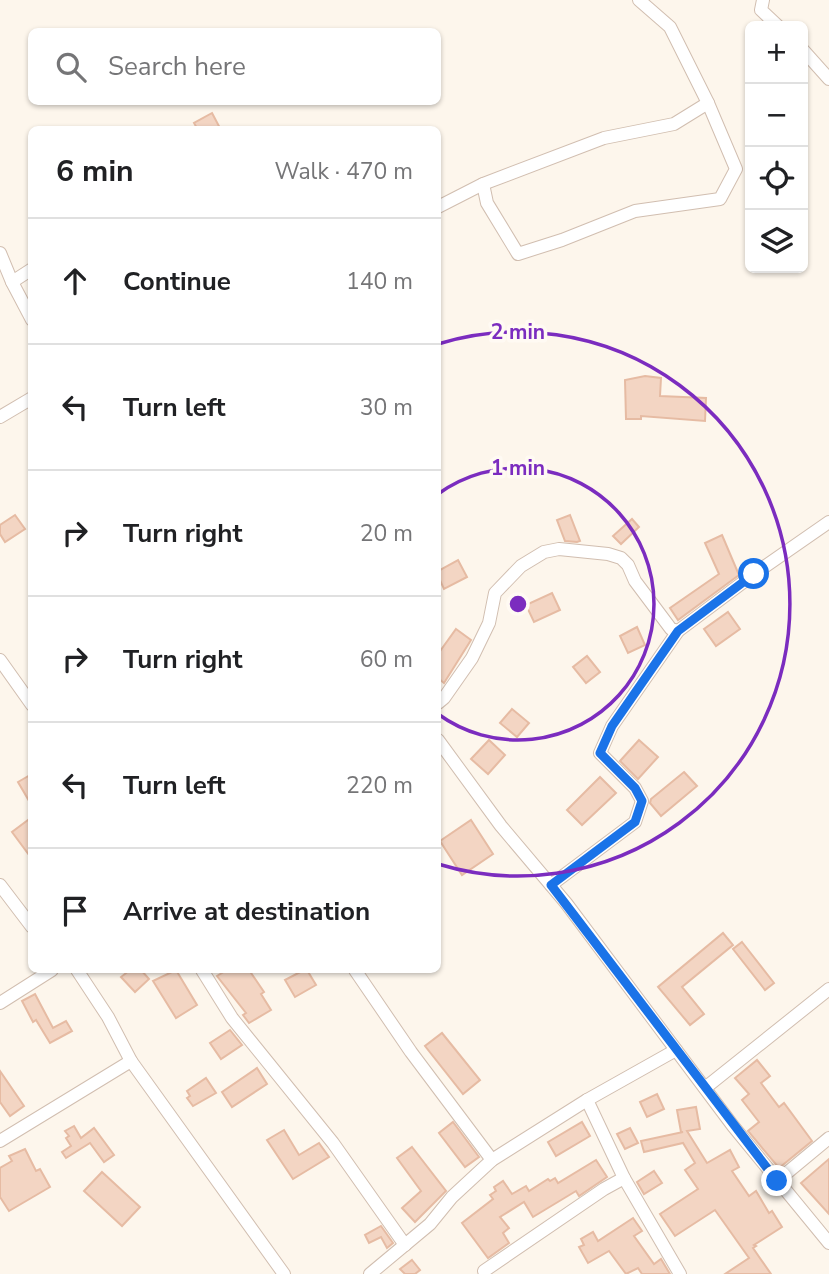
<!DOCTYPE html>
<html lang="en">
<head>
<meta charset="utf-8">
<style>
  body { margin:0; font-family:"Nunito Sans",sans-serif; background:#f6f6f6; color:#202124 }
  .controls { position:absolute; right:21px; top:21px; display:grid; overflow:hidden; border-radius:10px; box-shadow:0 2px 5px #0004 }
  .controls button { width:63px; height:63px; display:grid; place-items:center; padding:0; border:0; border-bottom:2px solid #e0e0e0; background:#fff; color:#202124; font:35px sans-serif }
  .stop { position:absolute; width:21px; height:21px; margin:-16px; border:5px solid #1a73e8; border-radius:50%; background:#fff }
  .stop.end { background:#1a73e8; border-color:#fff; box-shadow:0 2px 7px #0008 }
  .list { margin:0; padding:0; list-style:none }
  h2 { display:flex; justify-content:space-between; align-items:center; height:91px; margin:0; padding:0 28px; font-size:30px }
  h2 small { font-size:23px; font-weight:400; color:#757577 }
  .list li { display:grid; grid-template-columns:46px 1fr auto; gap:21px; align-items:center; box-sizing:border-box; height:126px; padding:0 28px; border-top:2px solid #e0e0e0 }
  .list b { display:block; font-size:26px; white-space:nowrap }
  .list em { font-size:23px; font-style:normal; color:#757577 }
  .icon { flex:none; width:38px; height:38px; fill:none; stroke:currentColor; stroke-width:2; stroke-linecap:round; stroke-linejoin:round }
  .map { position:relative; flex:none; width:829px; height:1274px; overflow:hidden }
  .search { position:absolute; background:#fff; box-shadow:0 2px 5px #0004; left:28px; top:28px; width:413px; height:77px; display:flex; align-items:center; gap:18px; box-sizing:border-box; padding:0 24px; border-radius:10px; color:#757577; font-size:26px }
  .panel { position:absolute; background:#fff; box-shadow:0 2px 5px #0004; left:28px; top:126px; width:413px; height:847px; border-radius:10px }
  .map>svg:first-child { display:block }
</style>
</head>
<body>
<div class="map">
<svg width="829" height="1274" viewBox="0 0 829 1274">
  <rect width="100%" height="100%" fill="#fdf6ec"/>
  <g fill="#f3d5c3" stroke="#e6bba3" stroke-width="2">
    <polygon points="212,113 221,130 198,130 194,123"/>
    <polygon points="645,376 661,378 660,396 706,398 705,421 641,416 641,419 626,419 625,380"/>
    <polygon points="15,515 25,529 5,542 0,534 0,525"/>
    <polygon points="570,515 580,541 577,542 565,541 557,520"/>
    <polygon points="632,519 639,527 621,544 613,536"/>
    <polygon points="722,535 739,575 678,620 670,608 719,574 705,543"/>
    <polygon points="458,560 467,577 444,589 438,576 438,571"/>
    <polygon points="552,593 560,610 534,622 526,605"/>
    <polygon points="728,612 740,629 716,646 704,629"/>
    <polygon points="637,627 645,645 628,653 620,636"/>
    <polygon points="456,629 471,640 444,683 438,678 438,654"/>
    <polygon points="587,656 600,672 586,683 573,667"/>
    <polygon points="512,709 529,723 517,737 500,723"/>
    <polygon points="489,740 505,755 488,774 471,759"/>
    <polygon points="639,740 658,757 638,779 620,761"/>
    <polygon points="684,772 697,786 661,816 650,803 651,799"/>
    <polygon points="32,774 32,806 18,782"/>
    <polygon points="600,777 616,793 582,825 567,810"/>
    <polygon points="32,817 32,859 12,832"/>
    <polygon points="471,820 493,854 462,875 440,841"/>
    <polygon points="723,933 733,945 682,987 704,1014 690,1025 658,987"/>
    <polygon points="742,942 774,983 765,990 733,949"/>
    <polygon points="130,970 141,970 149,979 135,992 121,977"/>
    <polygon points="176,970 197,1005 176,1018 153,981"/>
    <polygon points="227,970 249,970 264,992 261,994 271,1010 249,1023 243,1015 246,1013 217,976"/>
    <polygon points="304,970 307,970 316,985 295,997 285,980"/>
    <polygon points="35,994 53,1028 66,1021 72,1031 50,1043 36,1020 33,1022 22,1001"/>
    <polygon points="230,1030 242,1045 221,1059 210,1043"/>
    <polygon points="442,1033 480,1080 463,1094 425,1046"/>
    <polygon points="757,1060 770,1076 761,1083 779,1107 784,1103 812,1141 779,1168 748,1131 759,1122 742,1100 749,1094 735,1078"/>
    <polygon points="257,1068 267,1084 232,1107 222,1092"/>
    <polygon points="0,1071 24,1106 10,1116 0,1102"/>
    <polygon points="206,1078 216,1093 193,1106 187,1098 190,1096 187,1091"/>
    <polygon points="657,1094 664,1109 647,1117 640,1102"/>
    <polygon points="696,1107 700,1129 687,1131 707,1163 730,1150 739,1167 732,1171 749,1196 756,1191 769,1213 772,1211 782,1227 754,1245 756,1246 753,1248 771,1274 725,1274 749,1258 715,1210 675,1236 660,1214 698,1189 685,1170 695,1163 683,1143 644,1152 641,1141 683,1132 681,1132 677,1110"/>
    <polygon points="453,1122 479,1157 465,1167 439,1133"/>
    <polygon points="582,1122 590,1136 556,1156 548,1142"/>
    <polygon points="74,1126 81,1138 94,1128 114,1155 104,1162 90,1143 66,1158 62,1152 71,1146 66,1138 69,1136 65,1131"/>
    <polygon points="630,1128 638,1143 625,1149 617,1134"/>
    <polygon points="284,1130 299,1155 319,1143 329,1157 293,1179 267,1140"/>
    <polygon points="412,1147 446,1191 415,1222 402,1208 421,1191 397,1158"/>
    <polygon points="25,1149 36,1171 40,1169 50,1187 9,1211 0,1197 0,1168 12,1161 9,1156"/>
    <polygon points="829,1159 829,1214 801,1183"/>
    <polygon points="596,1160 607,1177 579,1196 576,1191 533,1217 524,1202 500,1217 509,1228 503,1233 509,1243 488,1258 462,1223 493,1199 490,1195 496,1191 494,1187 503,1181 512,1194 526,1186 529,1191 548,1179 550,1181 555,1178 558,1183"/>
    <polygon points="654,1171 662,1183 644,1194 637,1182"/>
    <polygon points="102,1172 140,1207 122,1226 84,1191"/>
    <polygon points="633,1218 642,1231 634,1236 654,1264 661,1259 670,1274 642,1274 638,1268 626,1274 609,1251 588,1263 579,1247 584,1245 581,1239 593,1232 598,1241"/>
    <polygon points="381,1226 393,1243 387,1248 381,1237 369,1243 365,1235"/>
    <polygon points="412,1260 420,1270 415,1274 405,1274 400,1269"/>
  </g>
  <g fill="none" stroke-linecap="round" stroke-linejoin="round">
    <g stroke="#d1beb0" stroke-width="14">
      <g id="street">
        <polyline points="763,0 761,10 778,26"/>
        <polyline points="803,50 829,79"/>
        <polyline points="483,184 487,203 518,254 562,240 635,211 720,199 736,169 708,103"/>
        <polyline points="438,207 483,184 604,138 674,124 708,103 670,27 639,0"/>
        <polyline points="0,253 12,282 32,320"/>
        <polyline points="12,282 32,269"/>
        <polyline points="0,417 32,398"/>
        <polyline points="0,660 32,705"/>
        <polyline points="438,703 444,698 472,658 489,623 495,593 521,566 544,552 559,549 608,554 621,558 628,565 635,581 671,629 678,631"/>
        <polyline points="438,740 501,826 566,903 733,1126 829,1243"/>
        <polyline points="0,885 32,927"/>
        <polyline points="551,885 635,822 642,801 635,788 600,753 612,726 678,631 754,574 829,522"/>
        <polyline points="77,970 108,1017 131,1061 284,1274"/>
        <polyline points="202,970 232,1018 333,1143 405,1245"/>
        <polyline points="355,970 411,1052 492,1160"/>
        <polyline points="0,1003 52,970"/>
        <polyline points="705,1088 829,989"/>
        <polyline points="587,1100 624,1178 680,1274"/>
        <polyline points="0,1141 131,1061"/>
        <polyline points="777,1181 829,1138"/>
        <polyline points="484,1271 604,1189 624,1178"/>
        <polyline points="370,1274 430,1224 452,1197 492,1160 587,1100 676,1050"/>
      </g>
    </g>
    <use href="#street" stroke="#fff" stroke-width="12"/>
  </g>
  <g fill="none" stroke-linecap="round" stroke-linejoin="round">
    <polyline stroke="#1a73e8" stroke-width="9" points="754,574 678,631 612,726 600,753 635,788 642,801 635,822 551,885 777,1181"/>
  </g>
  <g fill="none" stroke="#7b2cbf" stroke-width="3.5">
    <path d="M438 494A136 136 0 1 1 438 714"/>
    <path d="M438 344A272 272 0 1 1 438 864"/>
  </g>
  <circle cx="518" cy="604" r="10" fill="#7b2cbf" stroke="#fffaf3" stroke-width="3.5"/>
  <g font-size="21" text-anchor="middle" font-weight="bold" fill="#7b2cbf" stroke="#fffaf3" stroke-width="7" stroke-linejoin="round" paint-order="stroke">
    <text x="518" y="339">2 min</text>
    <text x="518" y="475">1 min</text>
  </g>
</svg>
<div class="controls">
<button>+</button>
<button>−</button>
<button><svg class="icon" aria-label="locate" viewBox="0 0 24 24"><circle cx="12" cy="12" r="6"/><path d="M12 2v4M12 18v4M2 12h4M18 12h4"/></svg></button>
<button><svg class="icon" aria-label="layers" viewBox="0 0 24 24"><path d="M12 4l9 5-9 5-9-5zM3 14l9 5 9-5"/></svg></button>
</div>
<div class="stop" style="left:754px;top:574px"></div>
<div class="stop end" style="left:777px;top:1181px"></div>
<div class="search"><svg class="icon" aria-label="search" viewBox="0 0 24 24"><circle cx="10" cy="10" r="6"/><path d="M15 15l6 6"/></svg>Search here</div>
<section class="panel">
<h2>6 min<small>Walk · 470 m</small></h2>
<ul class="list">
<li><svg class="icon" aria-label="ahead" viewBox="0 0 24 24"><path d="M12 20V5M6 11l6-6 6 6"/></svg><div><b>Continue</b></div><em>140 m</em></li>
<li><svg class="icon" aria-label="left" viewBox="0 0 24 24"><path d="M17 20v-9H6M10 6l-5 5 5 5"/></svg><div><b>Turn left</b></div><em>30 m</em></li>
<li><svg class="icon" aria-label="right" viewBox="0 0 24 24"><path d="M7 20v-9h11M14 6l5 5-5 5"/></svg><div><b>Turn right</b></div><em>20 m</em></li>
<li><svg class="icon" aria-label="right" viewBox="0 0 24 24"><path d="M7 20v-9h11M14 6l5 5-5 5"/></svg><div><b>Turn right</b></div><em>60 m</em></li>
<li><svg class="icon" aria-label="left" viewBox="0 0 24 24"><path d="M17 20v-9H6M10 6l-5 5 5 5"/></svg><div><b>Turn left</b></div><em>220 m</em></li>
<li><svg class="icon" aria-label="arrive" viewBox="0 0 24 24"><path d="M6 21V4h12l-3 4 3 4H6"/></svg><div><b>Arrive at destination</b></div></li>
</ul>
</section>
</div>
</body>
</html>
